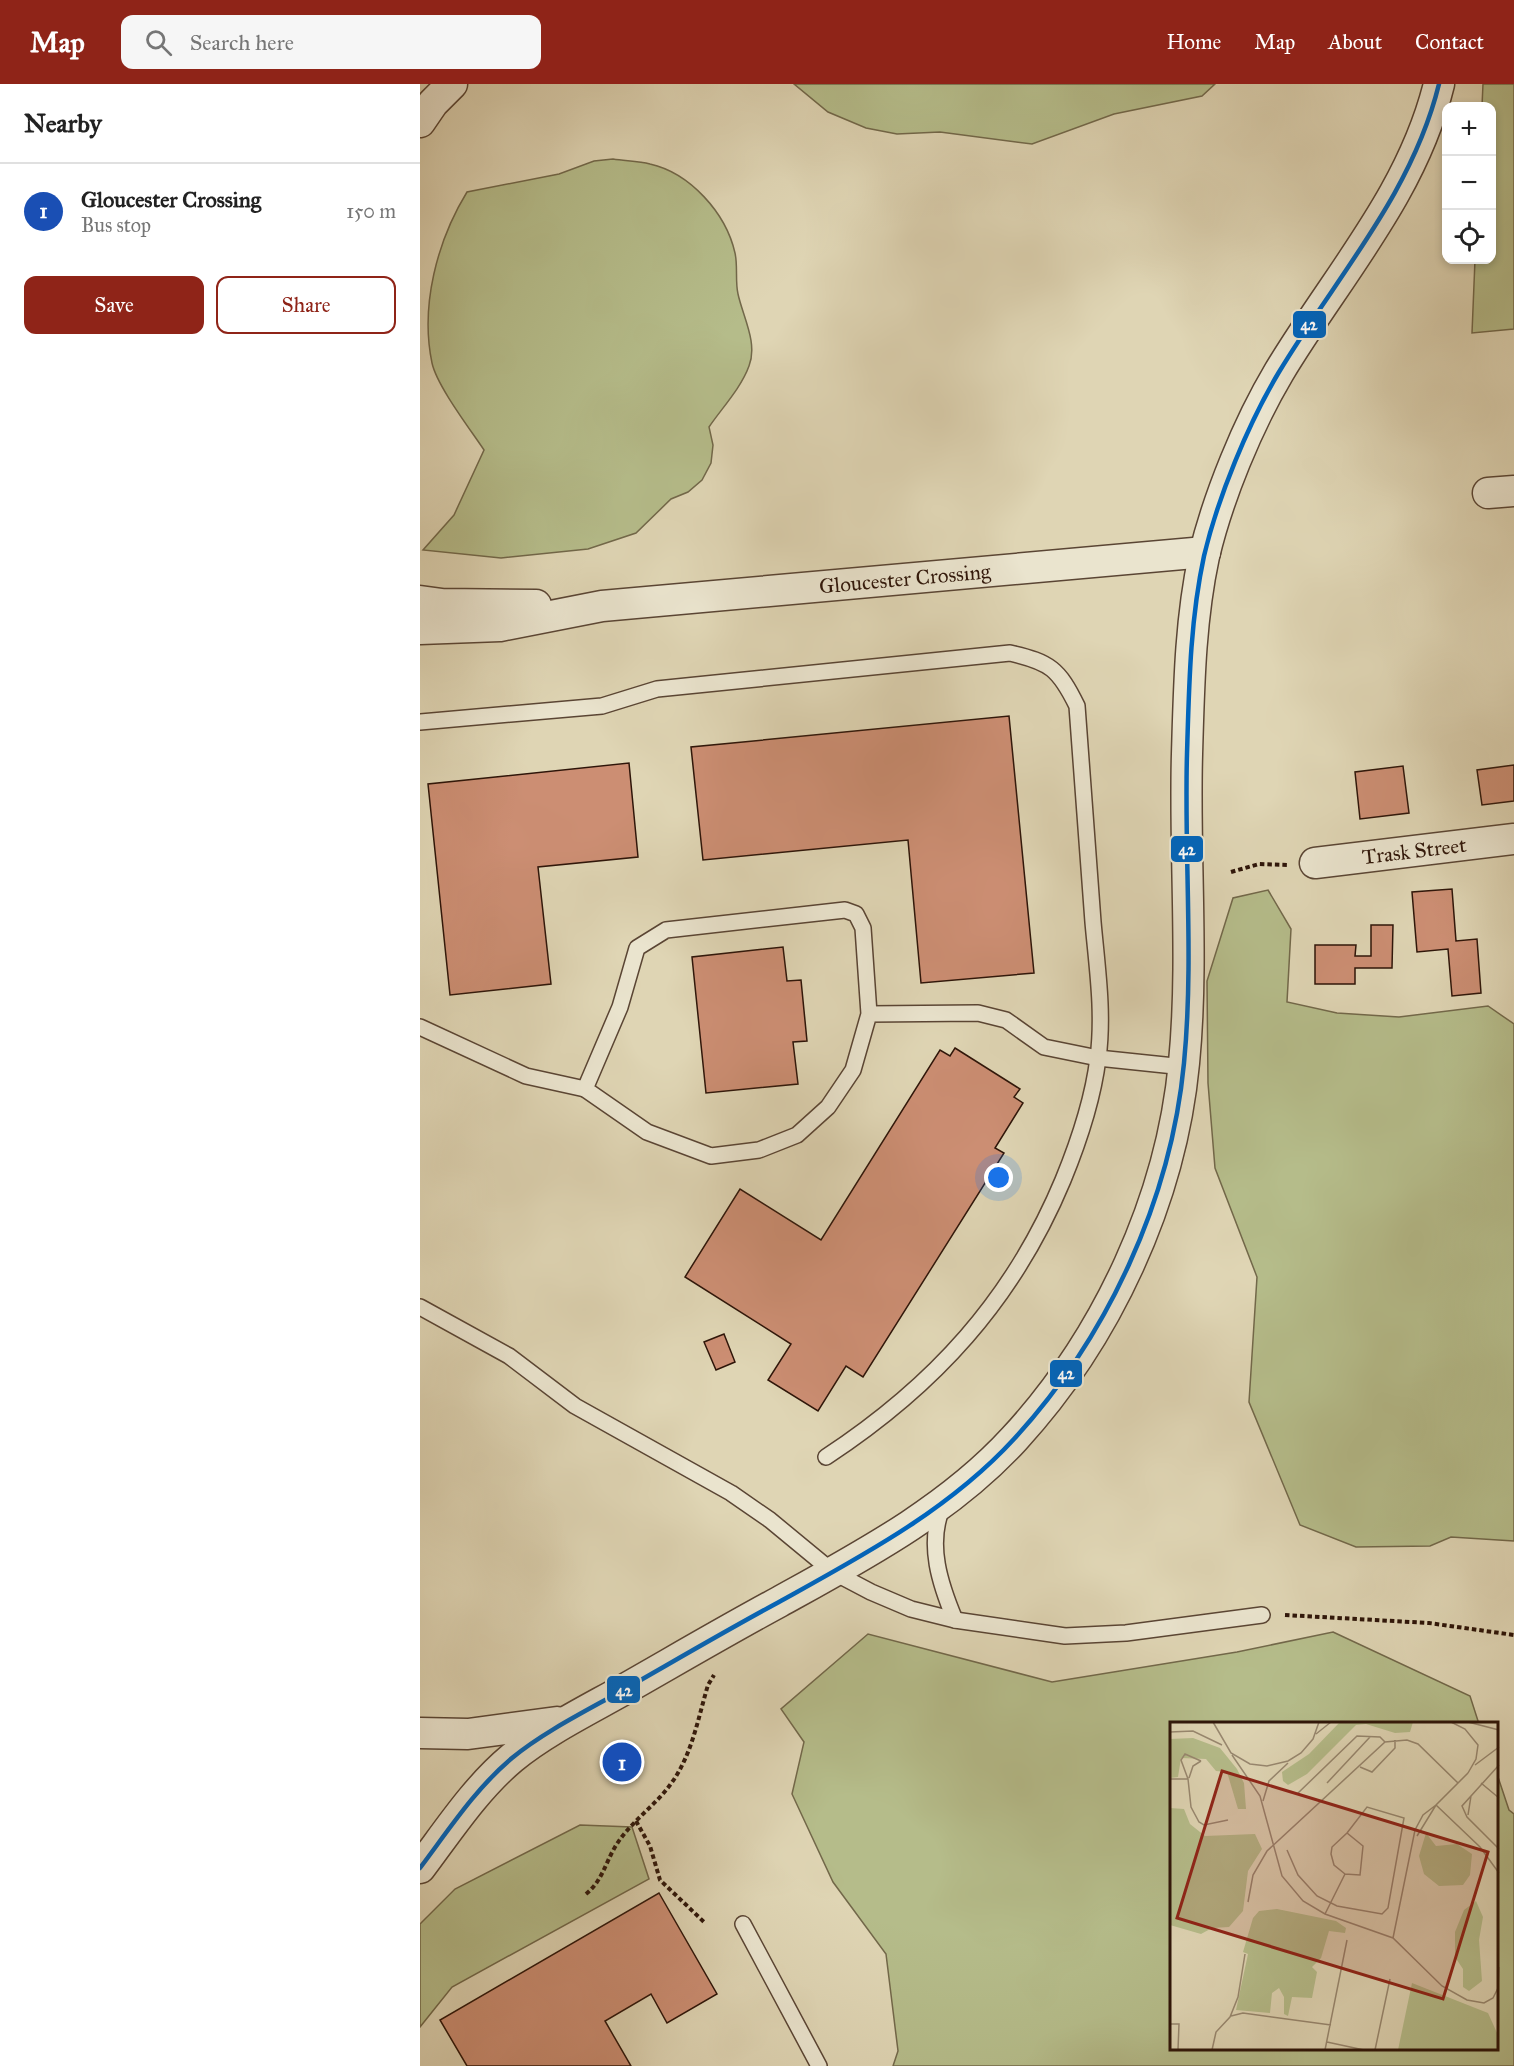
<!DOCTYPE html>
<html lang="en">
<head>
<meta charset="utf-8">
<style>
  body { margin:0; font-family:"IM FELL Great Primer",serif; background:#f6f6f6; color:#222 }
  .controls { position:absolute; right:18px; top:18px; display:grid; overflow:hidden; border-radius:12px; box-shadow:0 3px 9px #0003 }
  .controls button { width:54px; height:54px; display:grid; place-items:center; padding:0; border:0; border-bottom:2px solid #e0e0e0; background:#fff; color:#222; font:30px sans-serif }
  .you { position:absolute; left:579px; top:1094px; width:21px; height:21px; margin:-15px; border:4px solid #fff; border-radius:50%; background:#1a73e8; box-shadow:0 0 0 9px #1a73e833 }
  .badge { display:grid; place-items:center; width:39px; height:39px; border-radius:50%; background:#8f2418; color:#fff; font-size:20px; font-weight:700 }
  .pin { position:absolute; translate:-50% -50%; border:3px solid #fff; box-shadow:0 2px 6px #0006 }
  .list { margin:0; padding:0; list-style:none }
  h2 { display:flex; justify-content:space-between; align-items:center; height:78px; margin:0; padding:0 24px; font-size:26px }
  h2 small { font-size:20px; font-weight:400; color:#767676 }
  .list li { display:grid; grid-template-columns:39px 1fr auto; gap:18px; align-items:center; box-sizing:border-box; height:96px; padding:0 24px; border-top:2px solid #e0e0e0 }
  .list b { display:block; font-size:22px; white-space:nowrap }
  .list p { margin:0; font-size:20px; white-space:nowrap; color:#767676 }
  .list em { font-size:20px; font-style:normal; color:#767676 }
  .actions { display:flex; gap:12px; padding:18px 24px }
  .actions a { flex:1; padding:14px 0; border:2px solid #8f2418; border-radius:12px; text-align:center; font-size:21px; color:#8f2418 }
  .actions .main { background:#8f2418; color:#fff }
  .icon { flex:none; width:33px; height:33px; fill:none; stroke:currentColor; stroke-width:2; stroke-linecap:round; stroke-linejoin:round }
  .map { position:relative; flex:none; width:1094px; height:1982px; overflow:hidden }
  header { display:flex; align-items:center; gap:36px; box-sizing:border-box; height:84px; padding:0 30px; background:#8f2418; color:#fff }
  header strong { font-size:28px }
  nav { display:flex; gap:33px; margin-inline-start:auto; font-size:21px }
  .search { width:420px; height:54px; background:#f6f6f6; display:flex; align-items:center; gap:15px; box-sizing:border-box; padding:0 21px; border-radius:12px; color:#767676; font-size:22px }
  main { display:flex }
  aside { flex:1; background:#fff }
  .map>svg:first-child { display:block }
</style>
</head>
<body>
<header>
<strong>Map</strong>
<div class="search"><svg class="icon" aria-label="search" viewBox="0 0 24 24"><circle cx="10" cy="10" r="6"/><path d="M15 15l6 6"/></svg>Search here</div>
<nav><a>Home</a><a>Map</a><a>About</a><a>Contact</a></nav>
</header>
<main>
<aside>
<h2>Nearby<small></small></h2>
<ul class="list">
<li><span class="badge" style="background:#1a4fb4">1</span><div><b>Gloucester Crossing</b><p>Bus stop</p></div><em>150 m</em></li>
</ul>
<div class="actions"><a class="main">Save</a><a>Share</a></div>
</aside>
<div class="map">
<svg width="1094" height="1982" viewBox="0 0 1094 1982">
  <rect width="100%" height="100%" fill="#dfd5b4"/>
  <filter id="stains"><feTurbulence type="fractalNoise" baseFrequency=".00333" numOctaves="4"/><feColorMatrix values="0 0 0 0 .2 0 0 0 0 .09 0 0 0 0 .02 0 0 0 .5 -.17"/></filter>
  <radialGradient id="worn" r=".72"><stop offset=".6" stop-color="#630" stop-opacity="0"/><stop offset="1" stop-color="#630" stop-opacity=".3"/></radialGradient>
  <g fill="#b5bc8a" stroke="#72684a" stroke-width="1.5">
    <polygon points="374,0 795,0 782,12 694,30 612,60 520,48 477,50 446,44 408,28"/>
    <polygon points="1063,0 1094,0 1094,245 1052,249 1055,176 1072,176 1072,22 1062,22"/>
    <path d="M193,75C205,77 218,77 230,80C270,89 306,129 315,169C318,182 315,197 318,210C323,233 338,259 329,282C321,304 302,324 289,343L293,361L291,379L282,396L268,408L251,415L216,449L168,465L81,474L3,466L34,431L64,366C50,345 17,302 12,279C0,222 17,157 47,108L139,90L174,77Z"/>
    <polygon points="848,806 871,845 867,918 917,929 979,933 1068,922 1094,940 1094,1457 1031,1453 1010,1462 936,1463 880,1441 829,1318 837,1193 795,1084 788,999 787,897 813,814"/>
    <polygon points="913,1548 1050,1612 1059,1640 752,1640 752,1966 1078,1966 1078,1693 1089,1726 1094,1730 1094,1982 473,1982 478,1967 466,1870 413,1798 372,1710 384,1658 361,1625 448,1550 632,1598 817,1568"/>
    <polygon points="160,1741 212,1743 229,1795 32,1903 0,1943 0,1840 35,1805"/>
  </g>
  <g fill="#cc8e73" stroke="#2e1509" stroke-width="1.5">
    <polygon points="589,632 614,889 501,899 488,756 283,776 271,663"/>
    <polygon points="209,679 218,773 118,783 131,900 30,911 8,700"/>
    <polygon points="1094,681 1094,717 1062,721 1057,686"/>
    <polygon points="983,682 989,729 940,735 935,688"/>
    <polygon points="1032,805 1036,857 1057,855 1061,909 1032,912 1028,865 997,868 992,808"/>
    <polygon points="951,841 973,841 972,884 935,884 935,900 895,900 895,861 936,861 935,872 951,872"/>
    <polygon points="363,863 367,897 381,896 387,957 373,958 378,1000 286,1009 272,873"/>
    <polygon points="535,964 600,1005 594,1013 603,1019 575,1064 584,1069 443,1293 426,1282 398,1327 348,1296 371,1260 265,1193 320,1105 401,1156 520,966 530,972"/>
    <polygon points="304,1250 315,1278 296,1286 284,1258"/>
    <polygon points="239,1809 297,1910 247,1939 231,1910 185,1937 211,1982 47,1982 20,1936"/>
  </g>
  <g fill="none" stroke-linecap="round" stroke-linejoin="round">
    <g stroke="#5a4534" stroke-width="18">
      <g id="lane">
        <path d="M0,638L182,622L237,605L590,569C630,578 639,585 657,622C662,694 668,766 673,838C677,883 684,929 678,974C673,1015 659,1057 643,1096C593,1216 514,1302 406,1373"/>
        <polyline points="449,930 433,986 408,1023 377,1051 339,1066 291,1072 227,1048 165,1005 200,923 217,864 246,846 425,826 436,830 443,844 449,930 558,929 586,936 624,963 678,974 764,983"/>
        <polyline points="0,943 106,992 165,1005"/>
        <polyline points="0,1223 89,1272 155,1322 311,1409 350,1436 413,1488 451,1508 491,1525 535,1536 645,1552 706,1549 842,1531"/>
        <path d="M522,1424C507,1461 520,1500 535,1536"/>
        <polyline points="323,1840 399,1982"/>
      </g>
    </g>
    <g stroke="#5a4534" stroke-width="33">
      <g id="street">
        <polyline points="0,38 13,19 32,0"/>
        <polyline points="1068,409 1094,407"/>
        <polyline points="0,517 22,520 116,521"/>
        <path id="s1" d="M0,545L80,542L182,522L785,468"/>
        <path id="s2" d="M895,779L1094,755"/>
        <polyline points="0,1649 48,1650 137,1638"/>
        <path d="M0,1784C28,1747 55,1705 92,1674C125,1647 168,1626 205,1605C256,1576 307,1546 359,1518C442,1472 529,1426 594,1355C687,1254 751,1116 764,979C774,876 764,772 767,670C769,603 770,537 784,472C798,413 828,340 859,288C916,193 992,110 1019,0"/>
      </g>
    </g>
    <g stroke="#2e1509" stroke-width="4" stroke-dasharray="4.5 3" stroke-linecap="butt">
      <polyline points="811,788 839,780 867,781"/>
      <polyline points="865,1531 1009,1539 1094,1551"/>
      <polyline points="216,1737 230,1762 240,1796 284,1838"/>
      <path d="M166,1810C182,1797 185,1780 195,1763C209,1739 234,1723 250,1701C272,1672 278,1634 288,1601L294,1591"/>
    </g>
    <use href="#lane" stroke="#eae4ce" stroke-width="15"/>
    <use href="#street" stroke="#eae4ce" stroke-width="30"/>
    <g stroke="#eae4ce" stroke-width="9">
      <path id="bus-1" d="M0,1784C28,1747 55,1705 92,1674C125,1647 168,1626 205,1605C256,1576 307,1546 359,1518C442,1472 529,1426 594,1355C687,1254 751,1116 764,979C774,876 764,772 767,670C769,603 770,537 784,472C798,413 828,340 859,288C916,193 992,110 1019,0"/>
    </g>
    <use href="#bus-1" stroke="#0065bd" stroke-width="4.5"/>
  </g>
  <g text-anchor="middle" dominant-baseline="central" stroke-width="6" stroke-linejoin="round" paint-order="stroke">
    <g font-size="21" fill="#2e1509" stroke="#eae4ce">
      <text stroke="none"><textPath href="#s1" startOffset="488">Gloucester Crossing</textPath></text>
      <text stroke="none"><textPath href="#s2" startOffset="100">Trask Street</textPath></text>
    </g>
  </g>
  <g transform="translate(750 1638)">
    <rect width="328" height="328" fill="#dfd5b4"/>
    <path d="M170,0H243L240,10L225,11L196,2L186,3L137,52L118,63L113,59L112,50L139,32ZM23,16L50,26L67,47L74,61L76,87H68L57,50L46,49L36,37L11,36L8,55L0,56V17ZM0,86L14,87L20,102L35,114L85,112L92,127L78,149L73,189L59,205L42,206L31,212L0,203ZM256,111L266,124L287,122L302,132L300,153L293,163L269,164L254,152L249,134ZM306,179L313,195L309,218L312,259L299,269L293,265V247L285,235V210L294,188ZM107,187L166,199L176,206L175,211L159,209L151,236L142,245L147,250L142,276L122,275L118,294L114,292V275L109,266L102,271L100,291L66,288L78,232L73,230L83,196L89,189ZM242,261L318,291L328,313V328H228Z" fill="#b5bc8a"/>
    <path fill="none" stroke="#988870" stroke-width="1.5" d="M43,0L61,31L80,42L97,44L118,39L131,31L143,17L149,0M281,0L295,7L308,23L306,37L298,51M298,0L329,8M0,10L23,9L52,23M146,12L161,0M62,33L90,74L112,154L133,179L155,192L223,216L272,264L297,278L314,281L323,276L328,266L329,245M305,43L329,25M329,43L292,84L297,95L329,127M190,45L202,50L225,26V18M19,56L23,44L31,39M0,57H18L21,85L29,100L34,103L58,98M18,57L11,38L15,32L31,39M157,61L200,15M311,61L329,76M127,72L187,14L210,15L215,20M93,79L99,59L118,41M266,83L310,125L329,151M298,93L301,74M247,114L266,83L298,51M117,128L128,153L147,174L167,184L212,192L218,186L234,96L197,85L177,111M78,180L83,153L97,129L215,20L237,18L248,22L288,61M155,192L175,152L190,153L193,124L177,111L162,125L161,132L164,143L175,152M223,216L245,108L253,93L266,83M61,294L73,291L161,303M0,302H9L8,328M157,320L194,328M42,328L46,310L60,295L68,275L75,232M155,328L177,218M205,328L220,257"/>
    <path fill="#8f2418" fill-opacity="0.15" stroke="#8f2418" stroke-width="3" d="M52,49L318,130L273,277L7,196Z"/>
    <rect width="328" height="328" fill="none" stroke="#2e1509" stroke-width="3"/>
  </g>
  <g stroke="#eae4ce" stroke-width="2">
    <rect x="872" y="226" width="35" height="29" rx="6" fill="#0065bd"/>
    <rect x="750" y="751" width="34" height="28" rx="6" fill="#0065bd"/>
    <rect x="629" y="1275" width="34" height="29" rx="6" fill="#0065bd"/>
    <rect x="186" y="1591" width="35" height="29" rx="6" fill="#0065bd"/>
  </g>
  <g font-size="16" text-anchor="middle" font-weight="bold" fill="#fff">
    <text x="889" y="246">42</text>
    <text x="767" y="771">42</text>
    <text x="646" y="1295">42</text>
    <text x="204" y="1612">42</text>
  </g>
  <rect width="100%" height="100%" filter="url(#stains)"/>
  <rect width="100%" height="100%" fill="url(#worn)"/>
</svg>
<div class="controls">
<button>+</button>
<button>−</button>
<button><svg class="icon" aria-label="locate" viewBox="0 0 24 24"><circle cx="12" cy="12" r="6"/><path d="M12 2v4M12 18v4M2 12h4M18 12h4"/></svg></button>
</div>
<div class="you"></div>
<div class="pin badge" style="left:202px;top:1678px;background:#1a4fb4">1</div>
</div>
</main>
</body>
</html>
